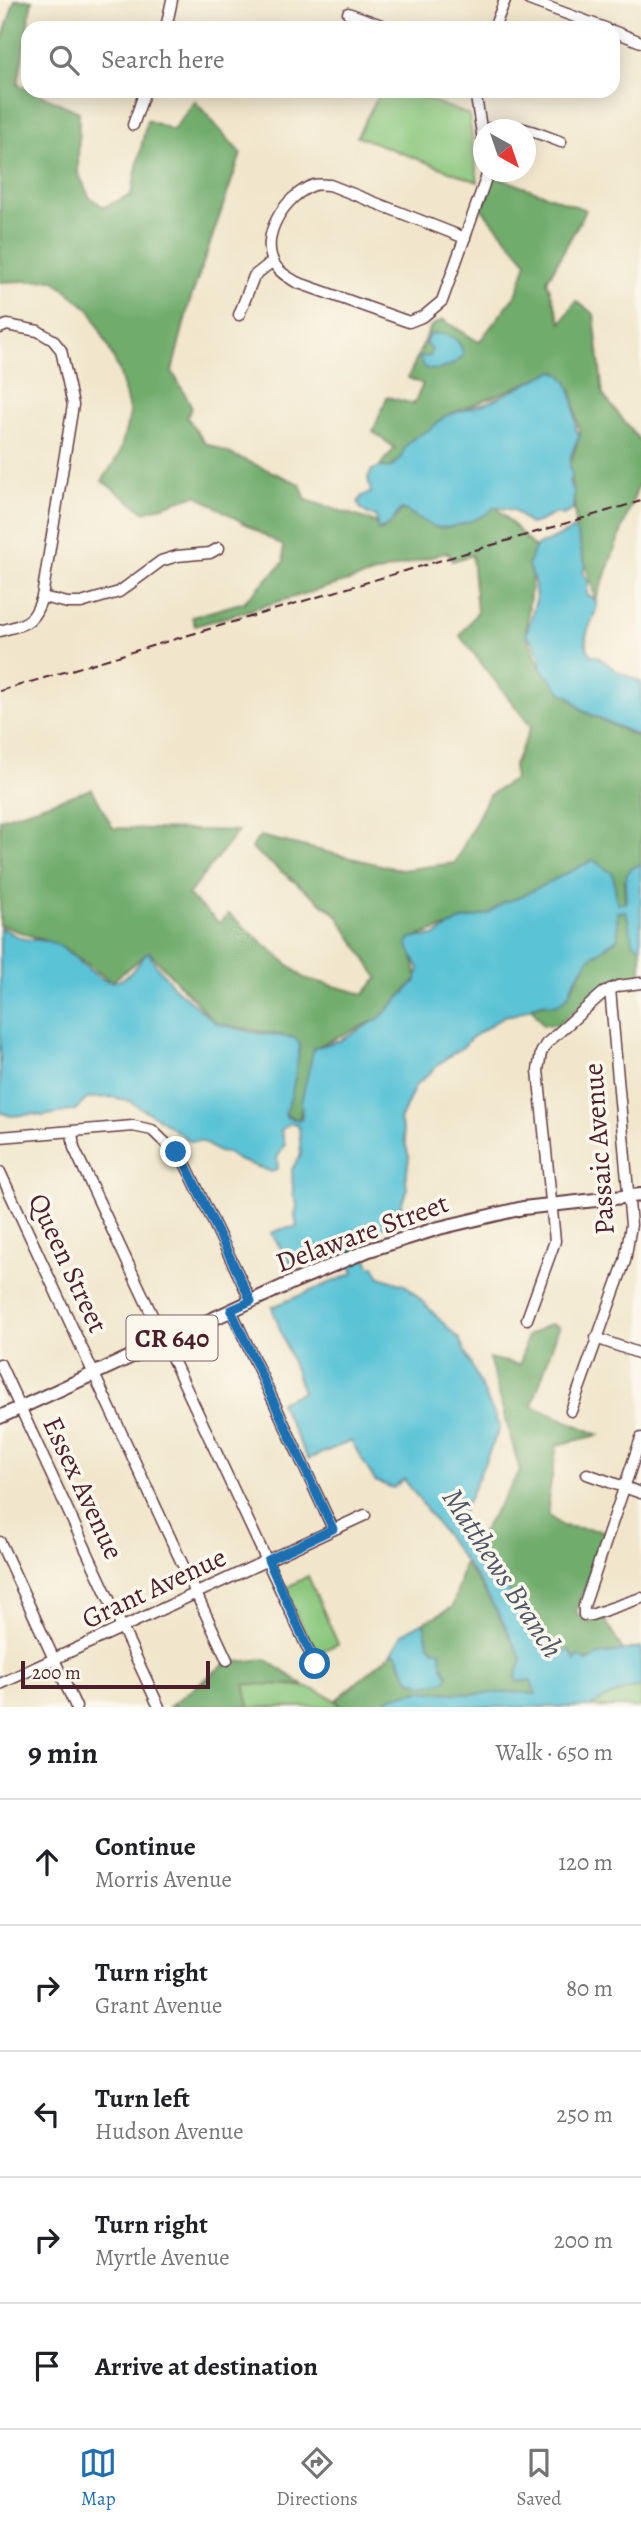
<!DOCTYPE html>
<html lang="en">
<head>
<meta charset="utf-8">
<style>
  body { margin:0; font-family:Alegreya,serif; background:#f6f6f6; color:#202124 }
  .compass { position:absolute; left:473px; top:119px; width:63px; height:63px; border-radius:50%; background:#fff; box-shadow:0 4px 18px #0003; rotate:140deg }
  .scale { position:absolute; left:21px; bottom:18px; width:189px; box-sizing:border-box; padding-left:7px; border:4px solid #4a1f2b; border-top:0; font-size:19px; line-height:24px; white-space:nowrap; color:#4a1f2b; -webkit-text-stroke:5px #fbf7ec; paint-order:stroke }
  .stop { position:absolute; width:21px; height:21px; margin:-16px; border:5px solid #1f6fb2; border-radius:50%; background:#fff }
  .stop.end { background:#1f6fb2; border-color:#fff; box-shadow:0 2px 7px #0008 }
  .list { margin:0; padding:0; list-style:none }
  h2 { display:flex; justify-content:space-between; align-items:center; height:91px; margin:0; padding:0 28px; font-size:30px }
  h2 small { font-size:23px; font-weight:400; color:#757577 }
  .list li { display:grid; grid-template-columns:46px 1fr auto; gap:21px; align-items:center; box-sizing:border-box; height:126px; padding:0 28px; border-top:2px solid #e0e0e0 }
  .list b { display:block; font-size:26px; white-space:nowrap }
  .list p { margin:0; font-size:23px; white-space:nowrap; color:#757577 }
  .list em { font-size:23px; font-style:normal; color:#757577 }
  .icon { flex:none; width:38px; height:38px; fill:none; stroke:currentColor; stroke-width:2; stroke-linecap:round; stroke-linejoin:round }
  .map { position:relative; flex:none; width:641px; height:1707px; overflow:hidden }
  .search { position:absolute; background:#fff; box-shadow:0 4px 18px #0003; left:21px; right:21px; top:21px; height:77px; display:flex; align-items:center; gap:18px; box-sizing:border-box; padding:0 24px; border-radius:21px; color:#757577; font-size:26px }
  .sheet { height:721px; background:#fff }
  nav { display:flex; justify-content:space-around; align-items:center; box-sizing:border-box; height:98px; border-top:2px solid #e0e0e0; background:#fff; font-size:19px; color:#757577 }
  nav a { display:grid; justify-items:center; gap:4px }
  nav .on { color:#1f6fb2 }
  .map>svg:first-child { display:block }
</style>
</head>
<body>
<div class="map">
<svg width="641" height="1707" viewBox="0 0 641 1707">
  <rect width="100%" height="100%" fill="#fbf7ec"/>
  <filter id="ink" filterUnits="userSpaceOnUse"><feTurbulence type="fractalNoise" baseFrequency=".0143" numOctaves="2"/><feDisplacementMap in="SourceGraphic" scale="14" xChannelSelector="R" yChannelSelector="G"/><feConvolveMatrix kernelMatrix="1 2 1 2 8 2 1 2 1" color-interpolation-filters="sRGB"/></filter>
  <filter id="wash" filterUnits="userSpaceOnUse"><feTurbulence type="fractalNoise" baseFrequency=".00686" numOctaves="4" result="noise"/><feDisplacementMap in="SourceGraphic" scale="28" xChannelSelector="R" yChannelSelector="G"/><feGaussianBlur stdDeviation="1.57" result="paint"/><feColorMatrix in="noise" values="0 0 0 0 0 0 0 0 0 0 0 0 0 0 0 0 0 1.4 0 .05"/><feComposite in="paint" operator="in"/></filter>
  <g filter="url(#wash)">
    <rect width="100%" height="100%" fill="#f1e6cb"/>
    <g fill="#8ac77d" stroke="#6a7354" stroke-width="2">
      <polygon points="381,91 406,91 469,115 478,182 357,136"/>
      <polygon points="308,1576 338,1644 315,1654 284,1589"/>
      <path d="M244,1684C276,1685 318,1680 341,1707H249Z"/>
      <path d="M641,1687V1707H590C606,1696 622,1689 641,1687Z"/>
    </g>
    <g fill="#6fac6c" stroke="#5c664c" stroke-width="2">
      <polygon points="15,0 32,0 18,84 28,89 28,91 33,91 79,112 78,172 89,197 104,207 131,195 147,120 173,130 195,101 241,154 189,304 172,371 192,407 187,417 205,443 300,484 306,500 375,522 381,531 403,509 440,528 496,507 535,548 526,632 541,669 583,711 641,739 641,866 624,881 625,903 616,903 613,875 593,860 488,914 409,939 417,979 380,1018 314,1048 299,1120 285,1114 295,1038 216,1023 149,952 111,982 63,947 0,925 0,819 92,789 113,828 238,831 188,895 219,923 229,914 304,978 364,994 378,978 336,914 251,848 260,836 401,870 455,863 489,795 515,779 513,767 531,727 460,636 477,612 472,555 452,561 448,552 195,626 192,617 244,602 284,562 283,546 196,495 145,512 102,481 119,455 130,414 119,370 91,311 54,280 0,282 0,46"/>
      <polygon points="489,174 586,210 547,281 561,323 576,301 594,314 603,395 641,442 641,478 596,600 575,530 575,506 569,467 580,435 572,391 556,371 445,416 390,468 379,467 395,448 373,432 387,397 414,404 423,384 408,378 431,326 443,320 479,342 517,293 527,262 480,207"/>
      <polygon points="626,911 633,942 641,946 641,978 613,981 557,1025 543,1025 531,1007 566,998 589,959 618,938 617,912"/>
      <path d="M550,1324L559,1327L532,1406L599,1435L557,1445L548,1500L549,1516L562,1526L605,1531L576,1613L589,1623L604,1618L624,1652C582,1658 576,1672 540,1639L541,1632L531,1624L507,1588L495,1564L476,1542L520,1471L489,1358L520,1365L527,1336Z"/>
      <path d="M464,1563C488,1592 505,1626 522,1660L516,1676L518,1682L531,1680L537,1694L514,1692L470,1694L420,1691L393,1697L375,1707H341L336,1700L392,1653L397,1654C409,1685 417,1692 448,1675L435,1649L428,1644L424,1622L453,1607Z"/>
      <polygon points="266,1659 303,1685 244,1684 249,1707 169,1707 226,1663"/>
    </g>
    <g fill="#5ac3d6" stroke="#527180" stroke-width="2">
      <path d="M433,334C448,332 463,340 463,356C452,367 440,373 425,368L419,357L431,356L432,349L425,343L429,335Z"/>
      <path d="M553,371C574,375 575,413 576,430L580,435C574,447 565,464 573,476L569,482L574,492L573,510L563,515L556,513L538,522L529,524L514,510L494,507C487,518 449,530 436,527C423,524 413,512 401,509L389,525L378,531L376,516C369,516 360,510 358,503L362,496L371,493L368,478L372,470L381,467L390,468L400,459L405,447L412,439L432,428L445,416L489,402Z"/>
      <path d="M574,529C583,539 578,554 586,564L583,572L588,581L587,596L593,597L597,605C594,623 578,636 591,655L597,656L618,672L641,682V737L583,711L569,696L562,693L541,669L540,656L533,641L526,635L536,600L534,580L528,566L535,548L540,544L550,541Z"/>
      <path d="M593,860L613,874L617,903H626C626,887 620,870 641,864V948L633,942L626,911L617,912L618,938L589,959L573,983L568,996L560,1003L554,1005L541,1003L516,1014L504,1016L470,1039L463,1047L446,1058L415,1086L400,1120L409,1158L406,1179L407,1189L400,1208L386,1220L385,1226L363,1238L360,1243L370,1266H374L380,1277L407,1286L459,1339L500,1427L460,1519L476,1542L495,1564L507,1588L531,1624L541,1632L540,1639L556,1654L570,1650L575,1661L578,1656L587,1661L599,1655L641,1647V1687C622,1689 606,1696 590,1707H375L393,1697L420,1691L470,1694L514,1692L536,1694L531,1680L518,1682L516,1676L522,1660L502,1620L479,1581L404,1479L393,1488L375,1481L351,1441L308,1459L279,1402L303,1392L272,1307L354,1273L344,1248L313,1255L294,1263L290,1262L271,1233L282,1229L297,1227L295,1215L297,1206L293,1193L292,1169L301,1155L299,1128L296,1124L290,1123L281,1130L285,1144L277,1158L278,1168L272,1172L238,1160L228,1153L218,1152L202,1141H190L158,1118L127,1100L111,1097L88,1098L75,1110L43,1116L33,1114L11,1116L0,1112V928C9,931 16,937 25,939C38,941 50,939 61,947C97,971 111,1008 146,953L149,952L154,962L174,987L216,1023L251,1032L295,1038L300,1045C296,1069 294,1092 285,1115L287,1117L299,1120L302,1117L301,1102L314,1048L341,1040L380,1018L416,981L419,969L407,944L410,938L434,936L459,921L488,914L503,903L520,897Z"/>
      <polygon points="424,1622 428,1644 434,1649 440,1650 443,1667 448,1675 446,1681 425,1686 409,1679 397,1654 392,1653 402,1634"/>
    </g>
  </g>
  <g filter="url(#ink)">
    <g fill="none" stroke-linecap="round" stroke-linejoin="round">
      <g stroke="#633d43" stroke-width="13">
        <g id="minor">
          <polyline points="529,0 605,28"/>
          <polyline points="348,13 390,28"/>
          <polyline points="166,28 172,0"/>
          <polyline points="494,28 505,0"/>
          <polyline points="613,31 641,42"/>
          <polyline points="475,91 484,146"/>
          <polyline points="133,125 145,91"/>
          <path d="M484,130C512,121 535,132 561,142"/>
          <path d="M465,238L330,185C325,185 318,184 314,185C285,195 258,237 275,265C280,273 288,277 296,282L409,322L424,316L442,301L484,184L488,172"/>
          <polyline points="239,315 254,276 273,261"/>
          <path d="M0,328L7,325L38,331L53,340L61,350L73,405L42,597C33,625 26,623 0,631"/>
          <polyline points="42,597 68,603 81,603 119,592 161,561 177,556 210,553 219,548"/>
          <polyline points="72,1132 74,1148 315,1664"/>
          <polyline points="0,1137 133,1126 152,1130 184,1161 251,1301"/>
          <polyline points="0,1172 227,1660"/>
          <polyline points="231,1310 333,1529"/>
          <polyline points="527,1319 555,1241 538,1070 541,1053 546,1044 603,993 618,986 641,983"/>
          <polyline points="596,1338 641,1354"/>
          <polyline points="0,1364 159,1707"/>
          <polyline points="571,1411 625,1261 631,1225 610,989"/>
          <polyline points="641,1438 584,1606 584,1615 591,1615 641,1598"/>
          <polyline points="587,1474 641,1493"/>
          <polyline points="0,1542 76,1707"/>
          <polyline points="0,1684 365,1515"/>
        </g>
      </g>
      <g stroke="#633d43" stroke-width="16">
        <polyline id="major" points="0,1417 295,1281 369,1250 439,1228 523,1208 641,1195"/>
      </g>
      <use href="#minor" stroke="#fff" stroke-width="10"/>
      <use href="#major" stroke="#fff" stroke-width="12"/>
      <polyline stroke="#4a1f2b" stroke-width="2" stroke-dasharray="10 5" stroke-linecap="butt" points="0,691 641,501"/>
    </g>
  </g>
  <g fill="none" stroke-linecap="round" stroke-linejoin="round" filter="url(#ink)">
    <polyline stroke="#1f6fb2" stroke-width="9" points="176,1152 184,1161 251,1301 231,1310 333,1529 268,1560 315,1664"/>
  </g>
  <g text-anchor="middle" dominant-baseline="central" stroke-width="7" stroke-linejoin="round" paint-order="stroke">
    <rect fill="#fbf7ec" stroke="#7f6065" stroke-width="2" x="126.5" y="1315.5" width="91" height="45" rx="5"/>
    <g font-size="26" font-weight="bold" fill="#4a1f2b">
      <text x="172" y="1338">CR 640</text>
    </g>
    <g font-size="28" fill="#4a1f2b" stroke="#fbf7ec">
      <text transform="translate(599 1149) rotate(-94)">Passaic Avenue</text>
      <text transform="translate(362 1233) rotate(-20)">Delaware Street</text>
      <text transform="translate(68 1263) rotate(65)">Queen Street</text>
      <text transform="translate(83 1488) rotate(65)">Essex Avenue</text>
      <text transform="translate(154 1588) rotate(-25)">Grant Avenue</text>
    </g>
    <g font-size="30" font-style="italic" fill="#505867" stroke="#fbf7ec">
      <text transform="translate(503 1573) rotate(57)">Matthews Branch</text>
    </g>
  </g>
</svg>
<svg class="compass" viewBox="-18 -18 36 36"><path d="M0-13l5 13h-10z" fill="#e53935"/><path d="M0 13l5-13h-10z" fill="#757577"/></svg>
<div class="scale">200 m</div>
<div class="stop" style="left:315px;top:1664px"></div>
<div class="stop end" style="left:176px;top:1152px"></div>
<div class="search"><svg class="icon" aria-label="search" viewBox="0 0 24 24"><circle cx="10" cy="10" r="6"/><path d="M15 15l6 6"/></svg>Search here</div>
</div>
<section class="sheet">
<h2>9 min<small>Walk · 650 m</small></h2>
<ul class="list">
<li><svg class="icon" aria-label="ahead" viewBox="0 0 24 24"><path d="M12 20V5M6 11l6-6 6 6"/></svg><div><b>Continue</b><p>Morris Avenue</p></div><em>120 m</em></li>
<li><svg class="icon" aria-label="right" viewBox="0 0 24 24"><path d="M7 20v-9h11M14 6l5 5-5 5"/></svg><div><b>Turn right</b><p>Grant Avenue</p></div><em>80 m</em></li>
<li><svg class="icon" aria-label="left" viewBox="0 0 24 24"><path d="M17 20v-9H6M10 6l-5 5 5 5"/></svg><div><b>Turn left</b><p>Hudson Avenue</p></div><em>250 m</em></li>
<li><svg class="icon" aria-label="right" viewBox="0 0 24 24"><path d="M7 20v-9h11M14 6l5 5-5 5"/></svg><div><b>Turn right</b><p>Myrtle Avenue</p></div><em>200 m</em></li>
<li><svg class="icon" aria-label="arrive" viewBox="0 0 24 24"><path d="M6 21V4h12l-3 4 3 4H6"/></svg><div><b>Arrive at destination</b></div></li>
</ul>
</section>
<nav>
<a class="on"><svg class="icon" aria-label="map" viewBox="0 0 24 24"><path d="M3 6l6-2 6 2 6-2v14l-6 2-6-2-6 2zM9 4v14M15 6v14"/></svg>Map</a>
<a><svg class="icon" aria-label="directions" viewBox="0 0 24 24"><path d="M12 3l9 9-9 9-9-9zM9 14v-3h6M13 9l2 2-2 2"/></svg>Directions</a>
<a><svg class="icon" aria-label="saved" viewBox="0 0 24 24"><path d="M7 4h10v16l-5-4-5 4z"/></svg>Saved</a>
</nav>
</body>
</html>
